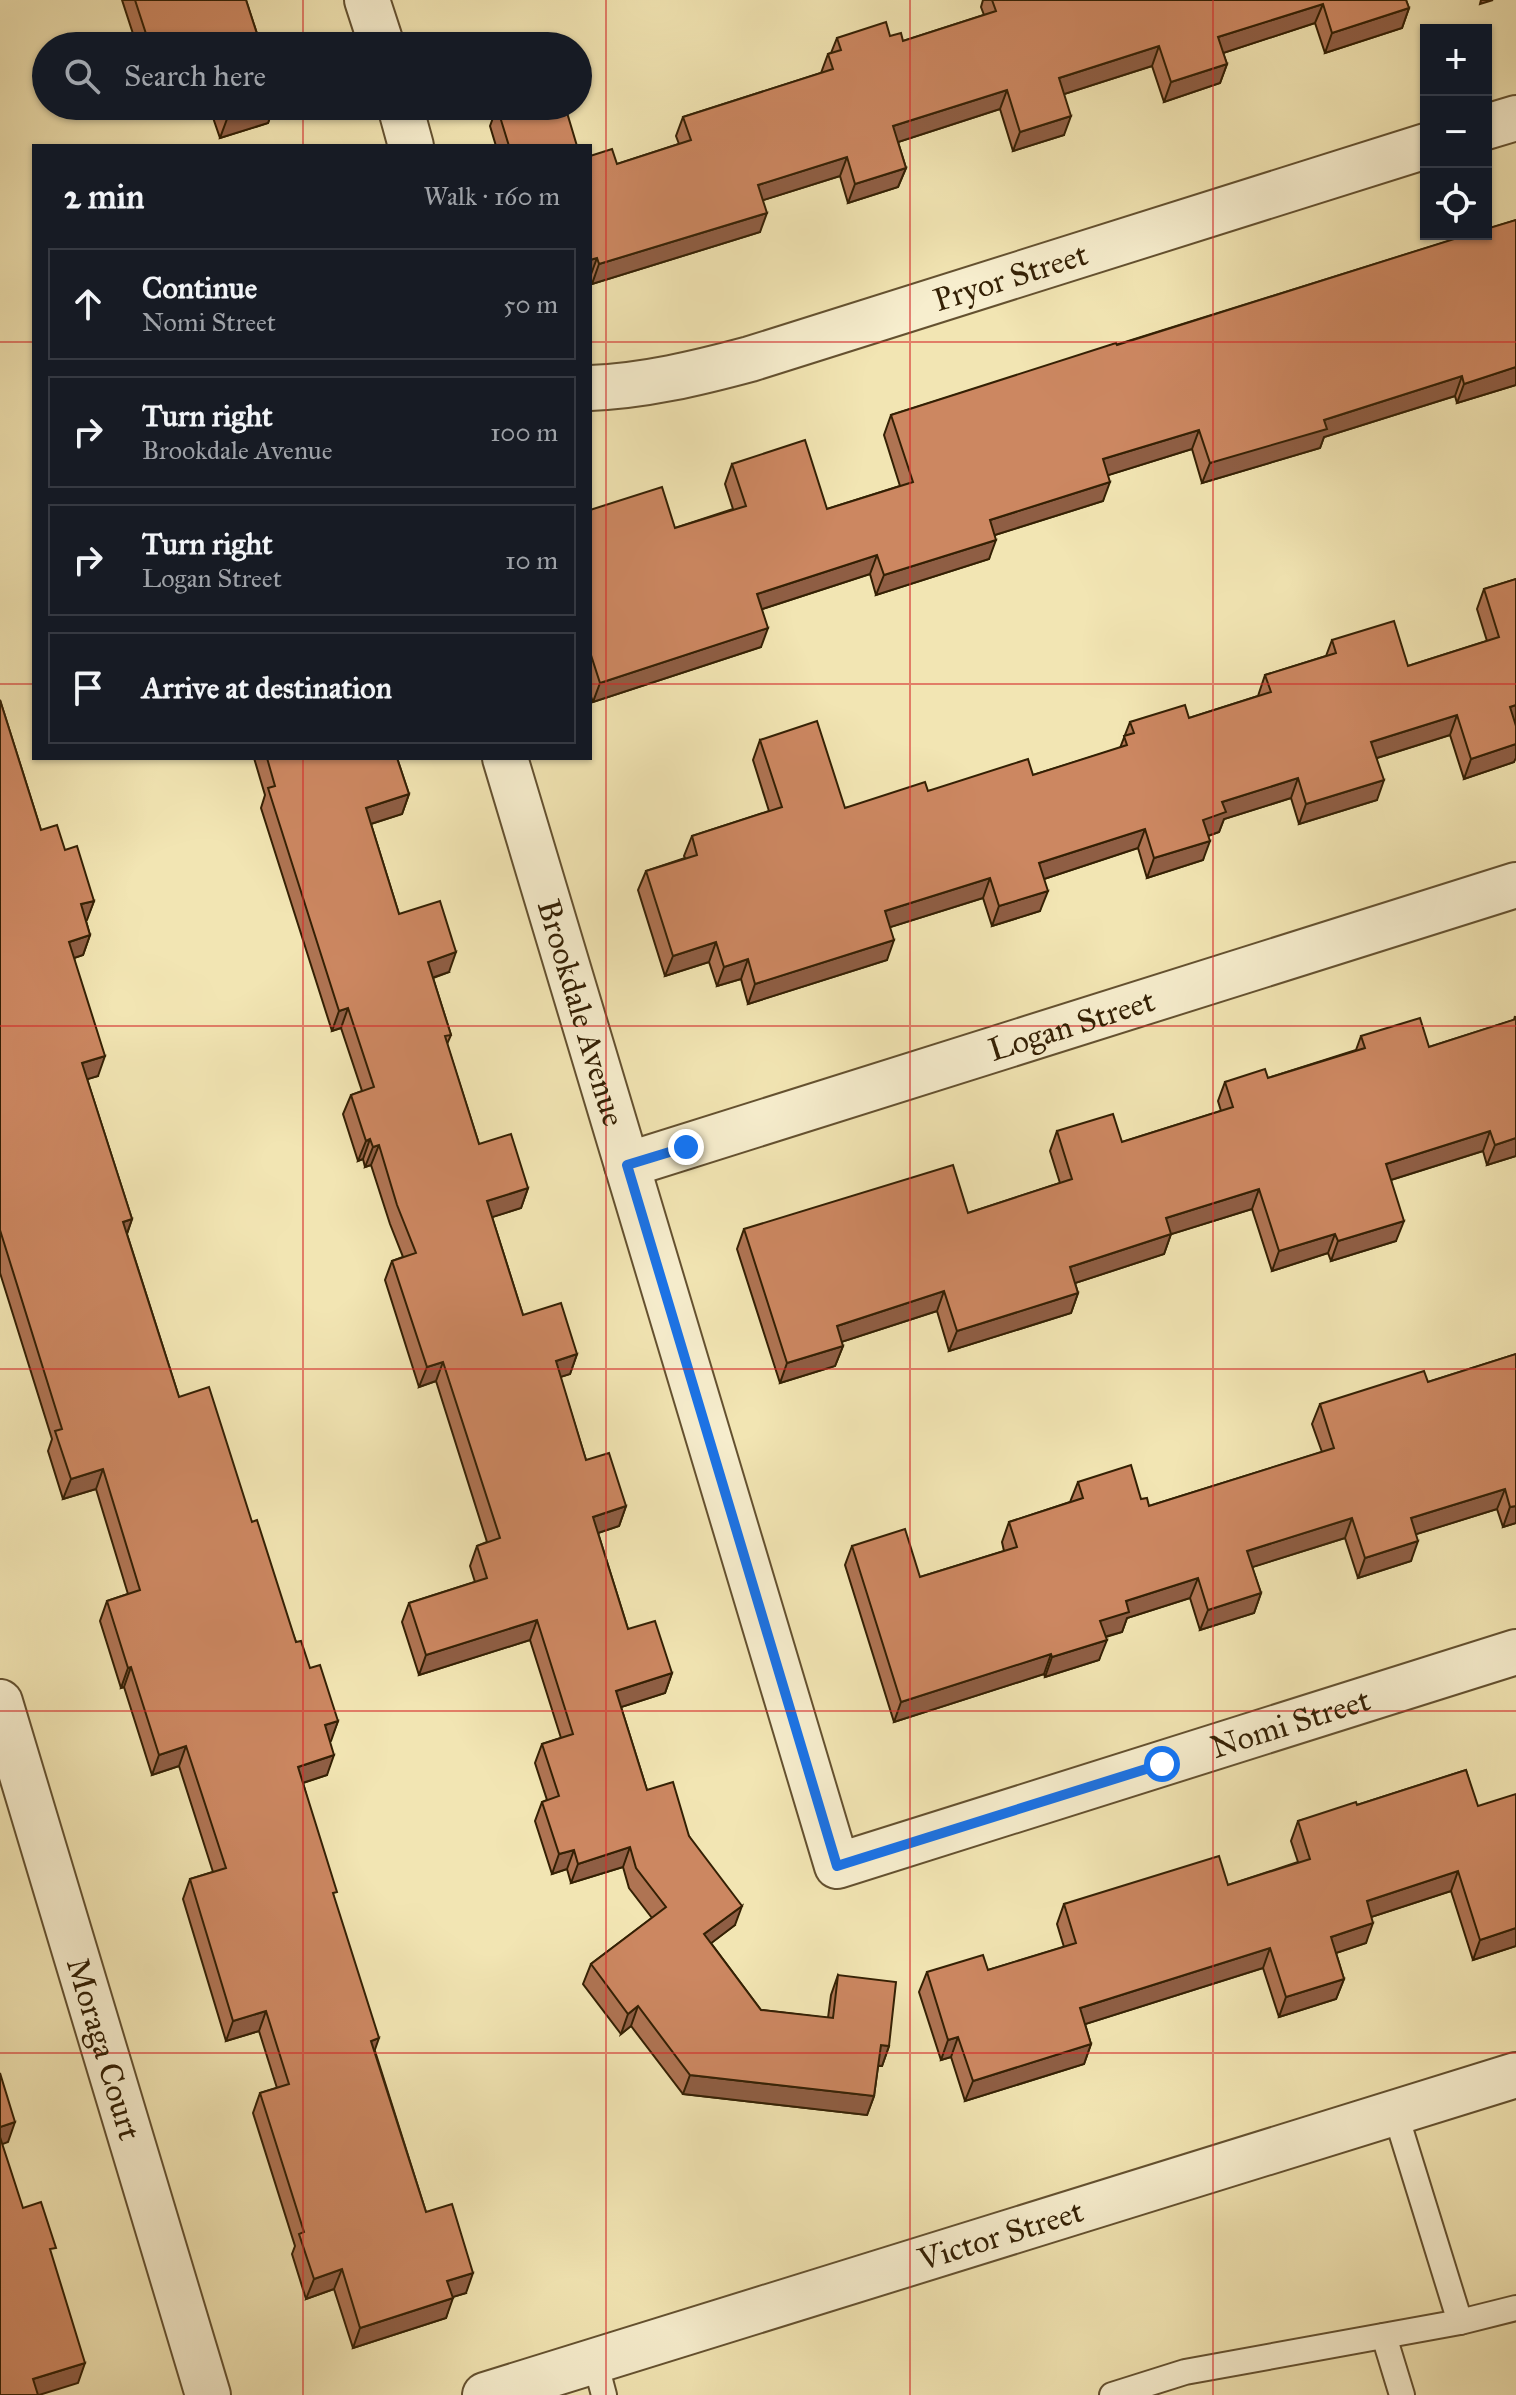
<!DOCTYPE html>
<html lang="en">
<head>
<meta charset="utf-8">
<style>
  body { margin:0; font-family:"IM FELL Great Primer",serif; background:#20242c; color:#f1f3f6 }
  .controls { position:absolute; right:24px; top:24px; display:grid; overflow:hidden; border-radius:0px; box-shadow:0 2px 6px #0004 }
  .controls button { width:72px; height:72px; display:grid; place-items:center; padding:0; border:0; border-bottom:2px solid #363941; background:#171b24; color:#f1f3f6; font:40px sans-serif }
  .stop { position:absolute; width:24px; height:24px; margin:-18px; border:6px solid #1a73e8; border-radius:50%; background:#fff }
  .stop.end { background:#1a73e8; border-color:#fff; box-shadow:0 2px 8px #0008 }
  .list { margin:0; padding:0; list-style:none }
  h2 { display:flex; justify-content:space-between; align-items:center; height:104px; margin:0; padding:0 32px; font-size:34px }
  h2 small { font-size:26px; font-weight:400; color:#9ea1a6 }
  .list li { display:grid; grid-template-columns:52px 1fr auto; gap:24px; align-items:center; box-sizing:border-box; height:112px; margin:0 16px 16px; padding:0 16px; border:2px solid #363941; border-radius:0px }
  .list b { display:block; font-size:30px; white-space:nowrap }
  .list p { margin:0; font-size:26px; white-space:nowrap; color:#9ea1a6 }
  .list em { font-size:26px; font-style:normal; color:#9ea1a6 }
  .icon { flex:none; width:44px; height:44px; fill:none; stroke:currentColor; stroke-width:2; stroke-linecap:round; stroke-linejoin:round }
  .map { position:relative; flex:none; width:1516px; height:2395px; overflow:hidden }
  .search { position:absolute; background:#171b24; box-shadow:0 2px 6px #0004; left:32px; top:32px; width:560px; height:88px; display:flex; align-items:center; gap:20px; box-sizing:border-box; padding:0 28px; border-radius:44px; color:#9ea1a6; font-size:30px }
  .panel { position:absolute; background:#171b24; box-shadow:0 2px 6px #0004; left:32px; top:144px; width:560px; height:616px; border-radius:0px }
  .map>svg:first-child { display:block }
</style>
</head>
<body>
<div class="map">
<svg width="1516" height="2395" viewBox="0 0 1516 2395">
  <rect width="100%" height="100%" fill="#f2e5b3"/>
  <filter id="stains"><feTurbulence type="fractalNoise" baseFrequency=".0025" numOctaves="4"/><feColorMatrix values="0 0 0 0 .2 0 0 0 0 .09 0 0 0 0 .02 0 0 0 .5 -.17"/></filter>
  <radialGradient id="worn" r=".72"><stop offset=".6" stop-color="#630" stop-opacity="0"/><stop offset="1" stop-color="#630" stop-opacity=".3"/></radialGradient>
  <g fill="none" stroke-linecap="round" stroke-linejoin="round">
    <g stroke="#645130" stroke-width="28">
      <g id="service">
        <polyline points="1460,2322 1516,2308"/>
        <polyline points="1384,2336 1402,2395"/>
        <polyline points="595,2361 604,2395"/>
        <polyline points="1112,2395 1185,2372 1460,2322 1395,2112"/>
      </g>
    </g>
    <g stroke="#645130" stroke-width="48">
      <g id="minor">
        <polyline points="367,0 382,46"/>
        <polyline points="400,106 411,146"/>
        <polyline points="1486,127 1516,118"/>
        <path id="s1" d="M590,388C644,386 698,373 750,359L1426,146"/>
        <path id="s2" d="M505,758L837,1866L1516,1652"/>
        <path id="s3" d="M627,1165L1516,885"/>
        <path id="s4" d="M0,1702L208,2395"/>
        <path id="s5" d="M485,2395L1516,2075"/>
      </g>
    </g>
    <use href="#service" stroke="#f7eece" stroke-width="24"/>
    <use href="#minor" stroke="#f7eece" stroke-width="44"/>
  </g>
  <g fill="#af7453" stroke="#342004" stroke-width="2">
    <polygon points="122,0 246,0 261,46 137,46"/>
    <polygon points="983,0 1406,0 1409,8 1402,28 1325,53 1315,23 1223,53 1227,64 1220,83 1164,102 1152,66 1064,94 1064,135 1013,151 1000,109 898,142 906,168 898,187 848,203 840,176 763,200 760,232 592,284 590,277 617,164 679,144 676,136 683,117 821,73 828,54 831,53 837,38 890,36 903,41 984,15 981,7"/>
    <polygon points="209,106 274,106 268,123 220,138"/>
    <polygon points="497,107 577,146 496,146 490,126"/>
    <polygon points="1516,220 1516,385 1457,403 1455,396 1324,437 1320,448 1202,483 1192,449 1108,475 1103,501 995,535 989,559 876,595 870,574 762,609 761,647 593,702 590,694 590,510 675,528 733,509 725,484 732,464 827,509 900,486 884,435 891,415"/>
    <polygon points="1516,579 1514,762 1464,779 1450,735 1377,758 1377,800 1299,824 1291,798 1224,819 1219,832 1208,836 1203,860 1147,878 1138,848 1044,879 1040,911 992,926 983,898 890,927 887,960 748,1004 741,979 717,986 709,962 665,976 638,890 646,871 685,858 684,856 692,836 769,811 753,760 760,740 845,808 928,791 1033,775 1120,748 1130,722 1189,718 1258,696 1265,675 1326,656 1332,640 1408,666 1487,641 1477,609 1484,589"/>
    <polygon points="0,700 41,830 65,850 94,901 86,921 90,935 83,955 74,958 98,1076 87,1079 132,1219 127,1234 179,1397 252,1522 296,1642 338,1721 330,1741 327,1775 303,1783 375,2051 426,2212 466,2293 452,2297 446,2318 353,2348 334,2289 306,2299 292,2254 295,2246 253,2113 260,2093 277,2088 259,2031 226,2041 183,1899 190,1879 213,1872 179,1766 152,1775 124,1687 121,1688 100,1621 107,1601 128,1594 96,1489 63,1499 48,1451 52,1439 0,1273"/>
    <polygon points="254,758 397,758 409,794 402,814 371,824 399,914 449,972 433,978 451,1035 447,1044 479,1144 528,1188 521,1208 492,1217 523,1315 577,1354 570,1374 560,1377 586,1460 626,1506 619,1526 598,1533 628,1629 672,1673 665,1693 621,1707 647,1790 689,1836 735,1925 711,1943 761,2010 828,2018 831,1995 838,1975 889,2046 882,2066 878,2066 874,2096 867,2115 683,2094 631,2026 621,2034 583,1984 591,1964 652,1918 629,1888 623,1867 571,1883 567,1869 552,1874 535,1821 542,1802 547,1800 535,1763 542,1744 561,1738 530,1640 419,1675 402,1622 409,1603 475,1582 470,1566 477,1546 487,1542 436,1381 419,1387 385,1280 392,1261 403,1257 390,1224 371,1165 365,1167 363,1159 358,1161 343,1114 351,1095 362,1091 341,1028 332,1031 261,808 265,795"/>
    <polygon points="1515,1016 1516,1156 1487,1165 1483,1151 1391,1180 1396,1241 1331,1261 1328,1253 1272,1271 1252,1209 1171,1234 1164,1254 1075,1283 1078,1293 1071,1313 949,1351 937,1311 841,1342 843,1346 835,1366 780,1383 737,1249 744,1229 968,1213 1060,1183 1050,1151 1057,1131 1122,1142 1221,1111 1218,1101 1225,1082 1268,1078 1356,1050 1361,1036 1429,1047 1514,1020"/>
    <polygon points="1516,1354 1516,1523 1503,1527 1497,1509 1416,1534 1411,1561 1358,1578 1345,1538 1252,1567 1261,1593 1254,1613 1200,1630 1190,1598 1127,1618 1122,1632 1106,1637 1099,1660 1045,1677 1044,1674 894,1722 845,1565 852,1546 920,1577 1004,1551 1002,1542 1009,1522 1070,1502 1078,1482 1141,1499 1149,1506 1322,1452 1312,1424 1320,1404 1428,1382"/>
    <polygon points="1466,1770 1516,1946 1473,1960 1451,1891 1371,1917 1366,1943 1336,1953 1344,1979 1336,1999 1279,2017 1263,1968 1085,2024 1091,2044 1084,2064 965,2101 951,2057 941,2060 919,1992 927,1972 988,1970 1064,1947 1057,1924 1064,1904 1228,1885 1298,1862 1291,1841 1298,1821 1357,1805"/>
  </g>
  <g fill="#8f5e44" stroke="#342004" stroke-width="2">
    <polygon points="1481,0 1493,0 1480,4"/>
    <polygon points="1323,4 1315,23 1211,57 1218,37"/>
    <polygon points="1409,8 1402,28 1325,53 1332,33"/>
    <polygon points="1159,46 1152,66 1052,98 1059,78"/>
    <polygon points="1227,64 1220,83 1164,102 1171,82"/>
    <polygon points="1007,90 1000,109 886,146 893,126"/>
    <polygon points="267,106 274,106 268,123 220,138 227,119"/>
    <polygon points="1071,116 1064,135 1013,151 1020,132"/>
    <polygon points="847,157 840,176 751,204 758,185"/>
    <polygon points="906,168 898,187 848,203 855,184"/>
    <polygon points="767,213 760,232 592,284 599,264"/>
    <polygon points="597,258 590,277 590,260"/>
    <polygon points="1516,367 1516,385 1457,403 1464,384"/>
    <polygon points="1462,376 1455,396 1324,437 1320,448 1202,483 1210,463 1324,420"/>
    <polygon points="1199,430 1192,449 1096,479 1103,459"/>
    <polygon points="1110,482 1103,501 982,539 990,520"/>
    <polygon points="996,540 989,559 876,595 884,575"/>
    <polygon points="877,555 870,574 750,613 757,594"/>
    <polygon points="768,628 761,647 593,702 600,683"/>
    <polygon points="1516,705 1516,723 1503,727 1510,707"/>
    <polygon points="1457,715 1450,735 1364,762 1371,742"/>
    <polygon points="1516,744 1516,758 1514,762 1464,779 1471,759"/>
    <polygon points="1298,778 1291,798 1224,819 1219,832 1196,840 1203,820 1222,802"/>
    <polygon points="1384,780 1377,800 1299,824 1306,804"/>
    <polygon points="409,794 402,814 358,828 366,808"/>
    <polygon points="1145,829 1138,848 1032,883 1039,863"/>
    <polygon points="1210,841 1203,860 1147,878 1154,858"/>
    <polygon points="990,878 983,898 878,931 885,911"/>
    <polygon points="1048,891 1040,911 992,926 999,906"/>
    <polygon points="94,901 87,920 74,924 81,904"/>
    <polygon points="90,935 83,955 62,962 69,942"/>
    <polygon points="894,940 887,960 748,1004 755,984"/>
    <polygon points="716,942 709,962 665,976 673,956"/>
    <polygon points="456,952 449,972 420,982 428,962"/>
    <polygon points="748,959 741,979 717,986 724,967"/>
    <polygon points="348,1008 341,1028 332,1031 339,1011"/>
    <polygon points="105,1056 98,1076 75,1083 82,1063"/>
    <polygon points="1490,1131 1483,1151 1378,1184 1386,1164"/>
    <polygon points="1516,1138 1516,1156 1487,1165 1495,1145"/>
    <polygon points="370,1139 363,1159 358,1161 366,1141"/>
    <polygon points="379,1145 371,1165 365,1167 373,1147"/>
    <polygon points="528,1188 521,1208 480,1221 487,1201"/>
    <polygon points="1259,1189 1252,1209 1159,1238 1166,1218"/>
    <polygon points="132,1219 125,1239 123,1222"/>
    <polygon points="1404,1221 1396,1241 1331,1261 1338,1241"/>
    <polygon points="1171,1234 1164,1254 1063,1287 1070,1267"/>
    <polygon points="1335,1234 1328,1253 1272,1271 1279,1251"/>
    <polygon points="944,1291 937,1311 829,1346 837,1326"/>
    <polygon points="1078,1293 1071,1313 949,1351 957,1331"/>
    <polygon points="843,1346 835,1366 780,1383 787,1363"/>
    <polygon points="577,1354 570,1374 548,1381 556,1361"/>
    <polygon points="443,1362 436,1381 419,1387 427,1367"/>
    <polygon points="103,1469 96,1489 63,1499 71,1479"/>
    <polygon points="1505,1489 1497,1509 1404,1538 1411,1518"/>
    <polygon points="626,1506 619,1526 586,1537 593,1517"/>
    <polygon points="1516,1506 1516,1523 1503,1527 1510,1507"/>
    <polygon points="1352,1518 1345,1538 1240,1571 1247,1551"/>
    <polygon points="1418,1541 1411,1561 1358,1578 1365,1558"/>
    <polygon points="1198,1578 1190,1598 1127,1618 1122,1632 1093,1640 1100,1621 1126,1601"/>
    <polygon points="1261,1593 1254,1613 1200,1630 1208,1610"/>
    <polygon points="537,1620 530,1640 419,1675 426,1655"/>
    <polygon points="1107,1640 1099,1660 1045,1677 1052,1657"/>
    <polygon points="1051,1654 1044,1674 894,1722 901,1702"/>
    <polygon points="131,1667 124,1687 121,1688 128,1668"/>
    <polygon points="672,1673 665,1693 609,1711 616,1691"/>
    <polygon points="338,1721 331,1741 318,1745 325,1725"/>
    <polygon points="186,1746 179,1766 152,1775 159,1755"/>
    <polygon points="334,1755 327,1775 290,1787 298,1767"/>
    <polygon points="630,1847 623,1867 571,1883 578,1864"/>
    <polygon points="574,1850 567,1869 552,1874 559,1854"/>
    <polygon points="1458,1871 1451,1891 1359,1921 1367,1901"/>
    <polygon points="742,1906 735,1925 697,1954 704,1934"/>
    <polygon points="1373,1923 1366,1943 1324,1957 1331,1937"/>
    <polygon points="1516,1928 1516,1946 1473,1960 1480,1940"/>
    <polygon points="1270,1948 1263,1968 1073,2028 1080,2008"/>
    <polygon points="1344,1979 1336,1999 1279,2017 1286,1997"/>
    <polygon points="638,2006 631,2026 621,2034 628,2014"/>
    <polygon points="266,2011 259,2031 226,2041 233,2021"/>
    <polygon points="958,2037 951,2057 941,2060 948,2040"/>
    <polygon points="379,2038 372,2058 371,2041"/>
    <polygon points="1091,2044 1084,2064 965,2101 973,2081"/>
    <polygon points="881,2045 889,2046 882,2066 873,2065"/>
    <polygon points="690,2075 874,2096 867,2115 683,2094"/>
    <polygon points="15,2122 8,2142 0,2145 0,2127"/>
    <polygon points="342,2269 334,2289 306,2299 314,2279"/>
    <polygon points="473,2273 466,2293 440,2301 447,2281"/>
    <polygon points="453,2298 446,2318 353,2348 360,2328"/>
    <polygon points="85,2363 78,2383 39,2395 28,2395 33,2379"/>
  </g>
  <g fill="#cc8761" stroke="#342004" stroke-width="2">
    <polygon points="135,0 246,0 261,46 196,46 194,42 182,46 150,46"/>
    <polygon points="992,0 1406,0 1409,8 1332,33 1323,4 1218,37 1227,64 1171,82 1159,46 1059,78 1071,116 1020,132 1007,90 893,126 906,168 855,184 847,157 758,185 767,213 599,264 597,258 590,260 590,156 612,149 617,164 691,140 683,117 833,69 828,54 841,50 837,38 886,22 890,36 901,33 903,41 996,11"/>
    <polygon points="223,106 267,106 227,119"/>
    <polygon points="500,106 565,106 577,146 509,146 497,107"/>
    <polygon points="1516,220 1516,367 1464,384 1462,376 1324,420 1327,429 1210,463 1199,430 1103,459 1110,482 990,520 996,540 884,575 877,555 757,594 768,628 600,683 590,652 590,510 662,487 675,528 746,506 732,464 805,440 827,509 913,482 891,415 1116,343 1117,345 1470,234 1486,234 1486,229"/>
    <polygon points="1516,579 1516,705 1510,707 1516,726 1516,744 1471,759 1457,715 1371,742 1384,780 1306,804 1298,778 1222,802 1226,812 1203,820 1210,841 1154,858 1145,829 1039,863 1048,891 999,906 990,878 885,911 894,940 755,984 748,959 724,967 716,942 673,956 646,871 697,855 692,836 782,807 760,740 817,721 845,808 925,782 928,791 1028,759 1033,775 1127,745 1124,736 1134,733 1130,722 1185,705 1189,718 1271,692 1265,675 1336,653 1332,640 1394,621 1408,666 1499,637 1484,589"/>
    <polygon points="0,700 41,830 57,825 65,850 77,846 94,901 81,904 90,935 69,942 105,1056 82,1063 132,1219 123,1222 179,1397 209,1387 252,1522 257,1520 296,1642 301,1641 310,1668 320,1665 338,1721 325,1725 334,1755 298,1767 337,1892 333,1893 379,2038 371,2041 426,2212 452,2204 473,2273 447,2281 453,2298 360,2328 342,2269 314,2279 299,2234 304,2232 260,2093 289,2084 266,2011 233,2021 190,1879 226,1868 186,1746 159,1755 131,1667 128,1668 107,1601 140,1590 103,1469 71,1479 55,1431 62,1429 0,1230"/>
    <polygon points="267,758 397,758 409,794 366,808 399,914 440,901 456,952 428,962 451,1035 445,1036 479,1144 511,1134 528,1188 487,1201 523,1315 561,1303 577,1354 556,1361 586,1460 609,1453 626,1506 593,1517 628,1629 655,1621 672,1673 616,1691 647,1790 673,1782 689,1836 742,1906 704,1934 761,2010 833,2018 838,1975 896,1982 889,2046 881,2045 874,2096 690,2075 638,2006 628,2014 591,1964 666,1907 636,1868 630,1847 578,1864 574,1850 559,1854 542,1802 559,1796 542,1744 573,1734 537,1620 426,1655 409,1603 487,1578 477,1546 500,1538 443,1362 427,1367 392,1261 416,1253 397,1205 379,1145 373,1147 370,1139 366,1141 351,1095 374,1087 348,1008 339,1011 268,788 275,786"/>
    <polygon points="1420,1018 1429,1047 1516,1019 1516,1138 1495,1145 1490,1131 1386,1164 1404,1221 1338,1241 1335,1234 1279,1251 1259,1189 1166,1218 1171,1234 1070,1267 1078,1293 957,1331 944,1291 837,1326 843,1346 787,1363 744,1229 953,1165 968,1213 1072,1179 1057,1131 1113,1114 1122,1142 1233,1107 1225,1082 1265,1069 1268,1078 1365,1048 1361,1036"/>
    <polygon points="1516,1354 1516,1506 1510,1507 1505,1489 1411,1518 1418,1541 1365,1558 1352,1518 1247,1551 1261,1593 1208,1610 1198,1578 1126,1601 1129,1612 1100,1621 1107,1640 1052,1657 1051,1654 901,1702 852,1546 905,1529 920,1577 1017,1547 1009,1522 1083,1498 1078,1482 1131,1465 1141,1499 1147,1498 1149,1506 1334,1448 1320,1404 1424,1371 1428,1382"/>
    <polygon points="1466,1770 1478,1806 1516,1794 1516,1928 1480,1940 1458,1871 1367,1901 1373,1923 1331,1937 1344,1979 1286,1997 1270,1948 1080,2008 1091,2044 973,2081 958,2037 948,2040 927,1972 983,1955 988,1970 1076,1943 1064,1904 1219,1856 1228,1885 1310,1859 1298,1821 1356,1802 1357,1805"/>
    <polygon points="0,2073 15,2122 0,2127"/>
    <polygon points="0,2137 23,2208 41,2202 56,2248 50,2249 85,2363 33,2379 38,2395 0,2395"/>
  </g>
  <g fill="none" stroke-linecap="round" stroke-linejoin="round">
    <polyline stroke="#1a73e8" stroke-width="10" points="686,1147 627,1165 837,1866 1162,1764"/>
  </g>
  <path fill="none" stroke="#d62828" stroke-width="2" stroke-opacity="0.55" d="M303,0V46M606,0V2395M910,0V2395M1213,0V2395M303,106V146M0,342H34M590,342H1516M0,684H34M590,684H1516M303,758V2395M0,1026H1516M0,1369H1516M0,1711H1516M0,2053H1516"/>
  <g text-anchor="middle" dominant-baseline="central" stroke-width="8" stroke-linejoin="round" paint-order="stroke">
    <g font-size="32" fill="#342004" stroke="#f7eece">
      <text stroke="none"><textPath href="#s1" startOffset="436">Pryor Street</textPath></text>
      <text stroke="none"><textPath href="#s2" startOffset="266">Brookdale Avenue</textPath></text>
      <text stroke="none"><textPath href="#s3" startOffset="466">Logan Street</textPath></text>
      <text stroke="none"><textPath href="#s2" startOffset="1632">Nomi Street</textPath></text>
      <text stroke="none"><textPath href="#s4" startOffset="362">Moraga Court</textPath></text>
      <text stroke="none"><textPath href="#s5" startOffset="540">Victor Street</textPath></text>
    </g>
  </g>
  <rect width="100%" height="100%" filter="url(#stains)"/>
  <rect width="100%" height="100%" fill="url(#worn)"/>
</svg>
<div class="controls">
<button>+</button>
<button>−</button>
<button><svg class="icon" aria-label="locate" viewBox="0 0 24 24"><circle cx="12" cy="12" r="6"/><path d="M12 2v4M12 18v4M2 12h4M18 12h4"/></svg></button>
</div>
<div class="stop" style="left:1162px;top:1764px"></div>
<div class="stop end" style="left:686px;top:1147px"></div>
<div class="search"><svg class="icon" aria-label="search" viewBox="0 0 24 24"><circle cx="10" cy="10" r="6"/><path d="M15 15l6 6"/></svg>Search here</div>
<section class="panel">
<h2>2 min<small>Walk · 160 m</small></h2>
<ul class="list">
<li><svg class="icon" aria-label="ahead" viewBox="0 0 24 24"><path d="M12 20V5M6 11l6-6 6 6"/></svg><div><b>Continue</b><p>Nomi Street</p></div><em>50 m</em></li>
<li><svg class="icon" aria-label="right" viewBox="0 0 24 24"><path d="M7 20v-9h11M14 6l5 5-5 5"/></svg><div><b>Turn right</b><p>Brookdale Avenue</p></div><em>100 m</em></li>
<li><svg class="icon" aria-label="right" viewBox="0 0 24 24"><path d="M7 20v-9h11M14 6l5 5-5 5"/></svg><div><b>Turn right</b><p>Logan Street</p></div><em>10 m</em></li>
<li><svg class="icon" aria-label="arrive" viewBox="0 0 24 24"><path d="M6 21V4h12l-3 4 3 4H6"/></svg><div><b>Arrive at destination</b></div></li>
</ul>
</section>
</div>
</body>
</html>
